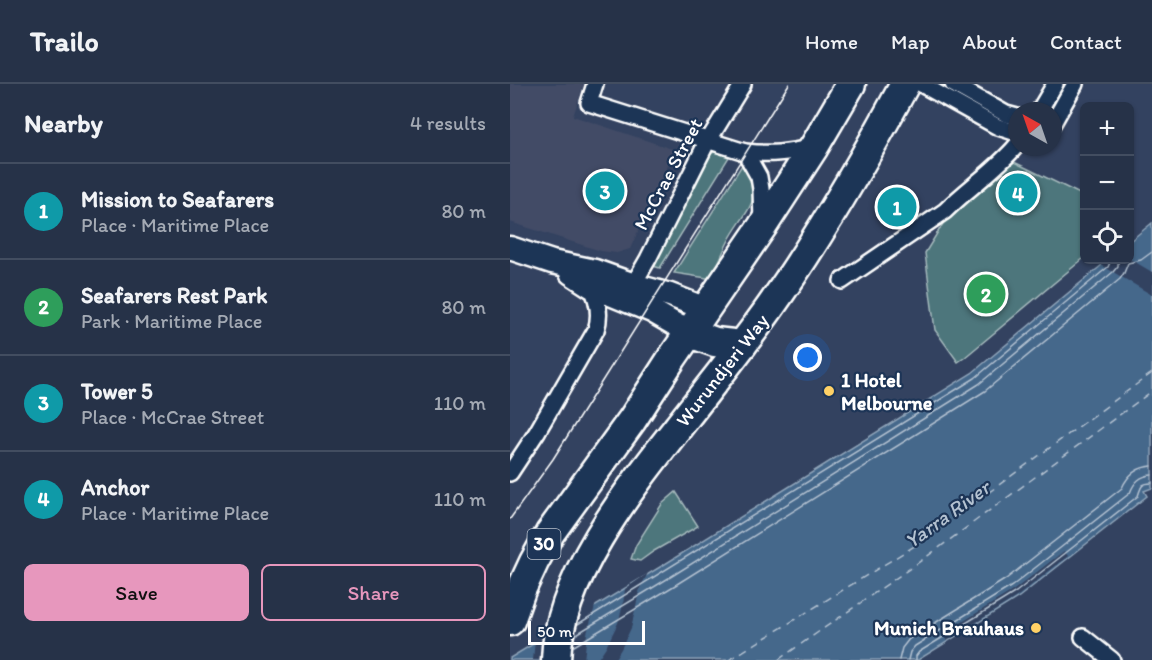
<!DOCTYPE html>
<html lang="en">
<head>
<meta charset="utf-8">
<style>
  body { margin:0; font-family:Itim,sans-serif; background:#2e3a4f; color:#f1f3f6 }
  .controls { position:absolute; right:18px; top:18px; display:grid; overflow:hidden; border-radius:9px; box-shadow:0 2px 4px #0004 }
  .controls button { width:54px; height:54px; display:grid; place-items:center; padding:0; border:0; border-bottom:2px solid #424d60; background:#263248; color:#f1f3f6; font:30px sans-serif }
  .compass { position:absolute; left:498px; top:18px; width:54px; height:54px; border-radius:50%; background:#263248; box-shadow:0 2px 4px #0004; rotate:320deg }
  .scale { position:absolute; left:18px; bottom:15px; width:117px; box-sizing:border-box; padding-left:6px; border:3px solid #fff; border-top:0; font-size:16px; line-height:21px; white-space:nowrap; color:#fff; -webkit-text-stroke:4px #1d3557; paint-order:stroke }
  .you { position:absolute; left:298px; top:274px; width:21px; height:21px; margin:-15px; border:4px solid #fff; border-radius:50%; background:#1a73e8; box-shadow:0 0 0 9px #1a73e833 }
  .badge { display:grid; place-items:center; width:39px; height:39px; border-radius:50%; background:#e797bd; color:#fff; font-size:20px; font-weight:700 }
  .pin { position:absolute; translate:-50% -50%; border:3px solid #fff; box-shadow:0 2px 6px #0006 }
  .list { margin:0; padding:0; list-style:none }
  h2 { display:flex; justify-content:space-between; align-items:center; height:78px; margin:0; padding:0 24px; font-size:26px }
  h2 small { font-size:20px; font-weight:400; color:#a4aab4 }
  .list li { display:grid; grid-template-columns:39px 1fr auto; gap:18px; align-items:center; box-sizing:border-box; height:96px; padding:0 24px; border-top:2px solid #424d60 }
  .list b { display:block; font-size:22px; white-space:nowrap }
  .list p { margin:0; font-size:20px; white-space:nowrap; color:#a4aab4 }
  .list em { font-size:20px; font-style:normal; color:#a4aab4 }
  .actions { display:flex; gap:12px; padding:18px 24px }
  .actions a { flex:1; padding:14px 0; border:2px solid #e797bd; border-radius:9px; text-align:center; font-size:21px; color:#e797bd }
  .actions .main { background:#e797bd; color:#111 }
  .icon { flex:none; width:33px; height:33px; fill:none; stroke:currentColor; stroke-width:2; stroke-linecap:round; stroke-linejoin:round }
  .map { position:relative; flex:none; width:642px; height:576px; overflow:hidden }
  header { display:flex; align-items:center; gap:36px; box-sizing:border-box; height:84px; padding:0 30px; background:#263248; border-bottom:2px solid #424d60 }
  header strong { font-size:28px }
  nav { display:flex; gap:33px; margin-inline-start:auto; font-size:21px }
  main { display:flex }
  aside { flex:1; background:#263248 }
  .map>svg:first-child { display:block }
</style>
</head>
<body>
<header>
<strong>Trailo</strong>
<nav><a>Home</a><a>Map</a><a>About</a><a>Contact</a></nav>
</header>
<main>
<aside>
<h2>Nearby<small>4 results</small></h2>
<ul class="list">
<li><span class="badge" style="background:#0f9aa8">1</span><div><b>Mission to Seafarers</b><p>Place · Maritime Place</p></div><em>80 m</em></li>
<li><span class="badge" style="background:#2e9e5b">2</span><div><b>Seafarers Rest Park</b><p>Park · Maritime Place</p></div><em>80 m</em></li>
<li><span class="badge" style="background:#0f9aa8">3</span><div><b>Tower 5</b><p>Place · McCrae Street</p></div><em>110 m</em></li>
<li><span class="badge" style="background:#0f9aa8">4</span><div><b>Anchor</b><p>Place · Maritime Place</p></div><em>110 m</em></li>
</ul>
<div class="actions"><a class="main">Save</a><a>Share</a></div>
</aside>
<div class="map">
<svg width="642" height="576" viewBox="0 0 642 576">
  <rect width="100%" height="100%" fill="#334260"/>
  <filter id="ink" filterUnits="userSpaceOnUse"><feTurbulence type="fractalNoise" baseFrequency=".0167" numOctaves="2"/><feDisplacementMap in="SourceGraphic" scale="12" xChannelSelector="R" yChannelSelector="G"/><feConvolveMatrix kernelMatrix="1 2 1 2 8 2 1 2 1" color-interpolation-filters="sRGB"/></filter>
  <g filter="url(#ink)">
    <polygon fill="#424b66" points="0,0 74,0 63,32 165,66 120,165 107,169 91,167 0,138"/>
    <g fill="#4e767b" stroke="#a6babd" stroke-width="1.5">
      <polygon points="204,68 219,73 150,184 143,182 201,70"/>
      <polygon points="504,78 574,112 574,174 454,274 448,278 425,246 415,169 434,138"/>
      <path d="M232,81C260,111 233,129 219,156C212,169 207,183 201,196L197,194L164,189Z"/>
      <polygon points="166,408 188,442 144,467 130,477 121,475 126,461 152,420"/>
    </g>
    <polygon fill="#44678b" stroke="#8fa4b9" stroke-width="1.5" points="642,139 642,404 634,407 637,412 509,513 408,576 0,576 0,574 155,480 462,289 598,176 620,176 620,157"/>
    <g fill="#334260">
      <polygon points="620,175 642,188 642,211 588,179 593,176"/>
      <polygon points="554,467 558,472 508,512 437,557 433,550 504,506"/>
      <polygon points="138,489 130,504 121,544 111,565 104,576 87,576 97,561 108,539 113,521 115,505"/>
      <polygon points="86,519 77,549 74,576 23,576 25,556"/>
    </g>
    <g fill="none" stroke-linecap="round" stroke-linejoin="round">
      <g stroke="#b4c2d1" stroke-width="1.5">
        <polyline points="68,540 465,294 598,183 601,176"/>
        <polyline points="65,551 162,492 469,300 603,188 608,182 608,176"/>
        <polyline points="64,562 167,500 475,307 610,195 614,189 618,179 631,176 642,168"/>
        <path d="M389,576L392,564L399,555L496,495L612,404C618,390 627,383 642,382"/>
        <path d="M398,576L400,568L405,562L502,502L620,409C624,398 630,392 642,391"/>
        <path d="M406,576V572L409,568L506,508L628,412C631,404 630,399 642,399"/>
      </g>
      <g stroke="#b4c2d1" stroke-width="1.5" stroke-dasharray="8 6" stroke-linecap="butt">
        <polyline points="219,576 411,458 642,289"/>
        <polyline points="268,576 415,474 642,307"/>
      </g>
      <g stroke="#fff" stroke-width="20">
        <g id="street">
          <path d="M85,0L79,19L235,68C260,71 278,69 303,63"/>
          <polyline points="411,0 488,43 507,49"/>
          <polyline points="443,0 496,30 507,33"/>
          <polyline points="529,27 545,0"/>
          <polyline points="543,39 565,0"/>
          <polyline points="235,68 249,93 251,105 252,137"/>
          <path d="M332,197L435,127C458,104 486,86 507,61"/>
          <polyline points="123,201 138,175 195,62 233,0"/>
          <path d="M0,389L27,348L86,246C91,231 88,216 81,202"/>
          <polyline points="573,553 602,576"/>
        </g>
      </g>
      <g stroke="#fff" stroke-width="27">
        <g id="secondary">
          <polyline points="0,164 42,178 85,187 130,203 160,211 196,225"/>
          <polyline points="61,189 81,202 142,227 180,249"/>
        </g>
      </g>
      <g stroke="#fff" stroke-width="33">
        <g id="highway">
          <polyline points="180,249 205,258 232,261"/>
          <polyline points="0,537 11,506 24,478 40,449 122,336 162,274 252,143 304,63 341,0"/>
          <path d="M46,576C48,494 121,403 169,342C200,302 232,263 261,222C311,151 354,76 395,0"/>
        </g>
      </g>
      <use href="#street" stroke="#1d3557" stroke-width="15"/>
      <use href="#secondary" stroke="#1d3557" stroke-width="22"/>
      <use href="#highway" stroke="#1d3557" stroke-width="28"/>
      <polyline stroke="#fff" stroke-width="1.5" points="0,435 43,375 279,0"/>
    </g>
  </g>
  <g fill="#ffd166" stroke="#1d3557" stroke-width="2">
    <circle cx="319" cy="307" r="6"/>
    <circle cx="526" cy="544" r="6"/>
  </g>
  <g text-anchor="middle" dominant-baseline="central" stroke-width="4.5" stroke-linejoin="round" paint-order="stroke">
    <rect fill="#1d3557" stroke="#bbc2cd" stroke-width="1.5" x="17.5" y="445" width="33" height="30" rx="4.5"/>
    <g font-size="18" font-weight="bold" fill="#fff">
      <text x="34" y="460">30</text>
    </g>
    <g font-size="20" fill="#fff" stroke="#1d3557">
      <text transform="translate(158 90) rotate(-62)">McCrae Street</text>
      <text transform="translate(212 286) rotate(-52)">Wurundjeri Way</text>
    </g>
    <g font-size="20" font-weight="bold" fill="#fff" stroke="#1d3557" text-anchor="start">
      <text x="331" y="296">1 Hotel<tspan x="331" dy="23">Melbourne</tspan></text>
      <text x="514" y="544" text-anchor="end">Munich Brauhaus</text>
    </g>
    <g font-size="21" font-style="italic" fill="#b4c2d1" stroke="#1d3557">
      <text transform="translate(437 430) rotate(-36)">Yarra River</text>
    </g>
  </g>
</svg>
<div class="controls">
<button>+</button>
<button>−</button>
<button><svg class="icon" aria-label="locate" viewBox="0 0 24 24"><circle cx="12" cy="12" r="6"/><path d="M12 2v4M12 18v4M2 12h4M18 12h4"/></svg></button>
</div>
<svg class="compass" viewBox="-18 -18 36 36"><path d="M0-13l5 13h-10z" fill="#e53935"/><path d="M0 13l5-13h-10z" fill="#a4aab4"/></svg>
<div class="scale">50 m</div>
<div class="you"></div>
<div class="pin badge" style="left:387px;top:123px;background:#0f9aa8">1</div>
<div class="pin badge" style="left:476px;top:210px;background:#2e9e5b">2</div>
<div class="pin badge" style="left:95px;top:107px;background:#0f9aa8">3</div>
<div class="pin badge" style="left:508px;top:109px;background:#0f9aa8">4</div>
</div>
</main>
</body>
</html>
